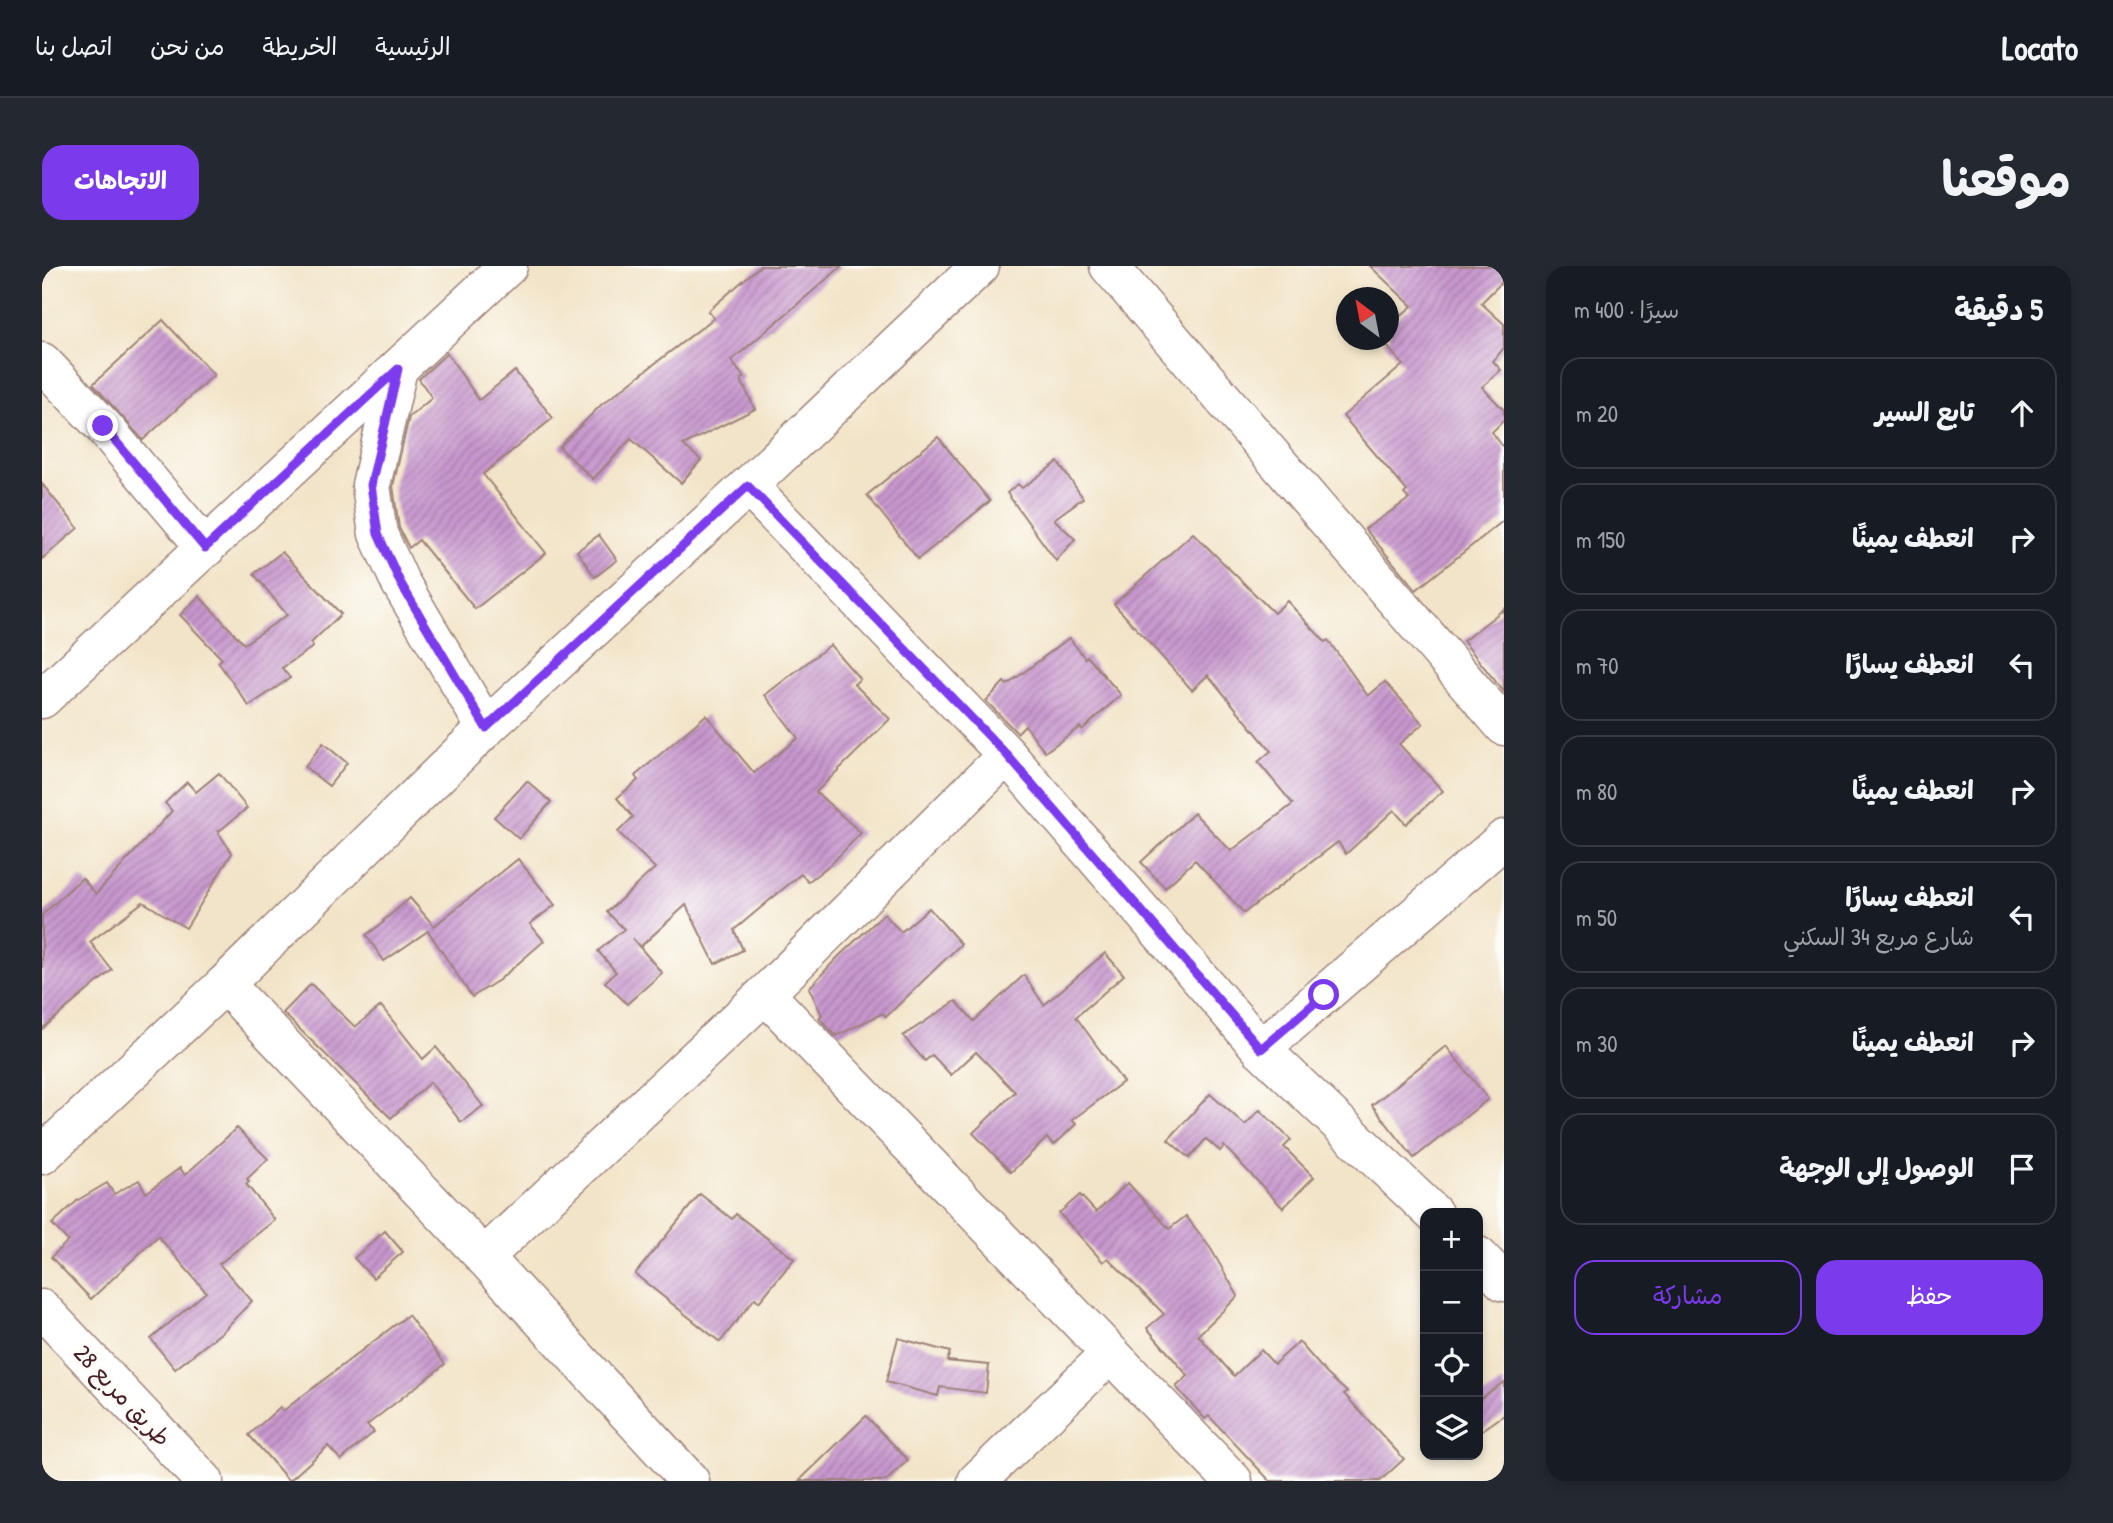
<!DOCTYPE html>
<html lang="ar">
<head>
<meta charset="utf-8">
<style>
  body { margin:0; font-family:"Patrick Hand","Playpen Sans Arabic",sans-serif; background:#242831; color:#f1f3f6; direction:rtl }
  .controls { position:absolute; right:21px; bottom:21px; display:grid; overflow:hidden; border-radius:14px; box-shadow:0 4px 10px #0003 }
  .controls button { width:63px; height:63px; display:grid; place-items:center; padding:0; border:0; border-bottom:2px solid #363941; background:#171b24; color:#f1f3f6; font:35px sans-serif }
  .compass { position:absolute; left:1294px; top:21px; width:63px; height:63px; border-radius:50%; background:#171b24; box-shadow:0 4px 10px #0003; rotate:328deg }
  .stop { position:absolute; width:21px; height:21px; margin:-16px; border:5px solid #7c3aed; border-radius:50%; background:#fff }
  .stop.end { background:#7c3aed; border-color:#fff; box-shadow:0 2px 7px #0008 }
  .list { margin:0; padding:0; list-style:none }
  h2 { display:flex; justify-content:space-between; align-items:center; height:91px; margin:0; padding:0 28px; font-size:30px }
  h2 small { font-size:23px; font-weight:400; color:#9ea1a6 }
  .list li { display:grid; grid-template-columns:46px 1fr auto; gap:21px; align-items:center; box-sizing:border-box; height:112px; margin:0 14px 14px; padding:0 14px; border:2px solid #363941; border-radius:21px }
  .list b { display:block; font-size:26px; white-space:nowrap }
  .list p { margin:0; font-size:23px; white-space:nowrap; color:#9ea1a6 }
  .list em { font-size:23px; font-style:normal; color:#9ea1a6 }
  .actions { display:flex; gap:14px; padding:21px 28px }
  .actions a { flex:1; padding:16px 0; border:2px solid #7c3aed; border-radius:21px; text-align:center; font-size:24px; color:#7c3aed }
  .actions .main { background:#7c3aed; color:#fff }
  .icon { flex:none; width:38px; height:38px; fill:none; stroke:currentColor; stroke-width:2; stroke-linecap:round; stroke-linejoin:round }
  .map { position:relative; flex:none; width:1462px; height:1215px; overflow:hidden; direction:ltr; border-radius:21px }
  header { display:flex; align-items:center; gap:42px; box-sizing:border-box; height:98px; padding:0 35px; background:#171b24; border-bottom:2px solid #363941 }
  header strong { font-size:33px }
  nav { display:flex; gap:38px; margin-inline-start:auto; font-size:24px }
  .intro { display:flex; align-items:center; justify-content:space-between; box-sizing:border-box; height:168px; padding:0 42px }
  h1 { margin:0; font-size:49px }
  .button { padding:18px 32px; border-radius:21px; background:#7c3aed; color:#fff; font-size:24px; font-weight:700 }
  main { display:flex; gap:42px; padding:0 42px }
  aside { flex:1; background:#171b24; border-radius:21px; box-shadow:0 4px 10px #0003 }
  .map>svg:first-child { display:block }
</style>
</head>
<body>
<header>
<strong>Locato</strong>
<nav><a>الرئيسية</a><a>الخريطة</a><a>من نحن</a><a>اتصل بنا</a></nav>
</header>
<div class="intro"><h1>موقعنا</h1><a class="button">الاتجاهات</a></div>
<main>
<aside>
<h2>5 دقيقة<small>سيرًا · 400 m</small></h2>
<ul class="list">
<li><svg class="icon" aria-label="ahead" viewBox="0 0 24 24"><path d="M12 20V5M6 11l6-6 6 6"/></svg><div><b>تابع السير</b></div><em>20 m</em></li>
<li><svg class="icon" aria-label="right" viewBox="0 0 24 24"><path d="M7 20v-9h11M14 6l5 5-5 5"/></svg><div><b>انعطف يمينًا</b></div><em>150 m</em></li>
<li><svg class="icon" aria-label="left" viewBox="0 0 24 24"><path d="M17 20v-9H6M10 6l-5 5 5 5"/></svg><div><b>انعطف يسارًا</b></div><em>70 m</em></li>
<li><svg class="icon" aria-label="right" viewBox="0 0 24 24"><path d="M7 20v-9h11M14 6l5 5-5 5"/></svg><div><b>انعطف يمينًا</b></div><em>80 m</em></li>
<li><svg class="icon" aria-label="left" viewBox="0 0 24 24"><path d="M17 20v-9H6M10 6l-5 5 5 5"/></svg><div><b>انعطف يسارًا</b><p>شارع مربع 34 السكني</p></div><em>50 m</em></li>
<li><svg class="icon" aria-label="right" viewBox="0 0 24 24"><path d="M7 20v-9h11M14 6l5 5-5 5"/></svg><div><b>انعطف يمينًا</b></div><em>30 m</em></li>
<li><svg class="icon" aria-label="arrive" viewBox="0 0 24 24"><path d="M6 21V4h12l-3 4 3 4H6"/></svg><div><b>الوصول إلى الوجهة</b></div></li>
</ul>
<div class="actions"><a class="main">حفظ</a><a>مشاركة</a></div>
</aside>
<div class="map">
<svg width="1462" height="1215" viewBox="0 0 1462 1215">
  <defs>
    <pattern id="building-hatch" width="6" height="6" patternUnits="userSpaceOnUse" patternTransform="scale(1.75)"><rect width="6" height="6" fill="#c797ce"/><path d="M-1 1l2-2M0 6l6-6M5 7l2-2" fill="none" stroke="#a47ba7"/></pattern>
  </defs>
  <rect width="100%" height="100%" fill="#fdfcf7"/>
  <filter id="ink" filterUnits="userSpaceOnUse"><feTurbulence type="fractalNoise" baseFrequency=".0143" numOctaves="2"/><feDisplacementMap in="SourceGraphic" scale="14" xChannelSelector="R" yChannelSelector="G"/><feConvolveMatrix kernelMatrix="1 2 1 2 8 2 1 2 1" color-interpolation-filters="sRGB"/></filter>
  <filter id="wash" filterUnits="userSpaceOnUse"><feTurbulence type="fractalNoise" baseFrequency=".00686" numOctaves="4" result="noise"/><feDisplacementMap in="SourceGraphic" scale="28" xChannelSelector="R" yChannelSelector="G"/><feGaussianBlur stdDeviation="1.57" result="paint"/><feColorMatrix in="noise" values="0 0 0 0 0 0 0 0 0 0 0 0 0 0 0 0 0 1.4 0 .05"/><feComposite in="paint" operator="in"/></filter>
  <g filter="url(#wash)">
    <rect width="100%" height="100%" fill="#f2e4c8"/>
    <g id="blocks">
      <g fill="url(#building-hatch)">
        <polygon points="718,0 800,0 689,95 702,111 699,114 713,143 641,179 659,194 639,217 589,173 551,213 517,181 559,139 672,52 666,45"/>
        <polygon points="1328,0 1462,0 1462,14 1439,37 1462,58 1462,82 1451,95 1459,104 1440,121 1462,144 1462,154 1450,166 1462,182 1462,254 1374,324 1323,263 1367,233 1362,228 1365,225 1301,150 1361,99 1340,74 1347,74 1347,60 1370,40"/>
        <polygon points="121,54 172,109 101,174 51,118"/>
        <polygon points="405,87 437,134 473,105 511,152 441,208 504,287 433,343 377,274 367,282 357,262 351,220 367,151 390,132 377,113"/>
        <polygon points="896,171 948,235 876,293 825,229"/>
        <polygon points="1016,196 1041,232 1012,253 1033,273 1014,295 965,227 976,218 980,222"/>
        <polygon points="0,218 36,262 0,293"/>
        <polygon points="1151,267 1232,347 1245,335 1283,376 1286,374 1326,430 1343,416 1381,458 1357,478 1401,525 1364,558 1352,544 1304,588 1296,576 1202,647 1153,594 1123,622 1099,596 1152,547 1189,585 1251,538 1216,496 1229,485 1166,409 1150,424 1072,338"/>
        <polygon points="557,269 575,294 553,311 535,285"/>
        <polygon points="240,286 299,348 269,377 271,381 240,402 248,412 207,440 176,396 180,393 138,349 157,330 202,378 245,349 212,308"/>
        <polygon points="1462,343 1462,426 1421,375"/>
        <polygon points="1027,372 1043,392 1045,390 1079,429 1040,464 1038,461 1003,486 983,459 975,467 944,435 962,416 965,419"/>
        <polygon points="788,379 818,413 812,418 848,453 774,526 819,567 790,597 766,616 759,608 692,664 701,684 673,698 644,639 598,681 590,672 620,707 585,738 563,716 574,706 556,685 582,663 565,646 613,602 576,566 591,551 575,532 596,514 593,510 664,449 712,507 756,472 723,429"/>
        <polygon points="281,477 305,497 287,520 263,501"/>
        <polygon points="177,507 205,542 176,566 190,587 144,662 101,636 48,676 70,704 0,763 0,649 40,612 54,628 130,545 123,537 145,516 154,526"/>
        <polygon points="485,515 509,536 477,573 452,551"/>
        <polygon points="476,593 513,639 488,658 502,675 457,714 430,731 386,665 342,695 324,669 342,656 341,655 368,632 392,660"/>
        <polygon points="887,642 919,678 844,751 841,747 794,770 777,752 780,749 767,722 797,690 842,648 859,666"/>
        <polygon points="1063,687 1082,709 1034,751 1081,816 1030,854 1034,858 1012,879 1005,872 969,906 931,867 973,826 934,786 909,809 890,789 883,795 861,770 914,735 932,755 982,709 1002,739"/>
        <polygon points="269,718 313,761 339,740 381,793 394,781 441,840 419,856 388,816 349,852 241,747"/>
        <polygon points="1404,780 1446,833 1372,892 1330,839"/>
        <polygon points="1168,828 1203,859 1218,844 1249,874 1242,881 1272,911 1241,942 1182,880 1178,885 1164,873 1147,892 1126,874"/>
        <polygon points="195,862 226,893 205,913 207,916 204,918 233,954 177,998 210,1035 180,1066 133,1103 109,1073 164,1026 116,970 49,1033 9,991 26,975 10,958 36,934 65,917 72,928 97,914 104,927 138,902 143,909"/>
        <polygon points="1086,917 1127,963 1144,950 1169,983 1196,1030 1156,1069 1192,1110 1219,1084 1232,1098 1257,1076 1285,1108 1305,1126 1302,1128 1362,1193 1338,1215 1228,1215 1167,1150 1163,1153 1134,1121 1146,1110 1105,1062 1122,1048 1066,992 1061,996 1017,947 1038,929 1054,946"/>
        <polygon points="658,928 690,953 694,948 752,993 717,1036 713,1032 678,1076 593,1008"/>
        <polygon points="343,965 361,986 331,1012 312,992"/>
        <polygon points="366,1049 403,1098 325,1159 332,1166 299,1194 286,1180 247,1215 207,1169 238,1141 241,1145"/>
        <polygon points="856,1072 908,1086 905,1095 947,1099 944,1127 898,1121 896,1130 844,1116"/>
        <polygon points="1462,1116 1462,1149 1436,1167 1436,1134"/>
        <polygon points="824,1150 866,1194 844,1215 757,1215"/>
      </g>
    </g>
  </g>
  <g filter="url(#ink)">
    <use href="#blocks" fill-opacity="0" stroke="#9e827a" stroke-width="2"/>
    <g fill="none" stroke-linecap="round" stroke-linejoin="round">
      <g stroke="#9e827a" stroke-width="41">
        <g id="minor">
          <polyline points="1067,0 1462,460"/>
          <polyline points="0,96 61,160 164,282"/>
          <polyline points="356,103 329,219 336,268 358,316 444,462"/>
          <polyline points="706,220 965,489 1219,783 1391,947"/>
          <polyline points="0,433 466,0"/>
          <polyline points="183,718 442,991 648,1215"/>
          <polyline points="723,728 1191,1215"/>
          <polyline points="1219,783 1462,573"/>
          <polyline points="0,889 183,718 444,462 706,220 938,0"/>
          <polyline points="1436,990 1462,1016"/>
          <polyline points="442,991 723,728 965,489"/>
          <polyline points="0,1043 162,1215"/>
          <polyline points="935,1215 1068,1088"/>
        </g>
      </g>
      <use href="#minor" stroke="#fff" stroke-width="38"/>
    </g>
  </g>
  <g fill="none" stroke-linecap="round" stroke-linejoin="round" filter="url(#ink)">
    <polyline stroke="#7c3aed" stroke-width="9" points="61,160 163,282 356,103 329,219 336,268 358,316 444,462 706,220 965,489 1219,783 1282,729"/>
  </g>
  <g text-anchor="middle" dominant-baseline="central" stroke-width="6" stroke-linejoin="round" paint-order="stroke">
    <g font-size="24" fill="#4a1f2b" stroke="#fdfcf7">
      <text transform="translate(81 1129) rotate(47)">طريق مربع 28</text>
    </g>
  </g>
</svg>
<div class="controls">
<button>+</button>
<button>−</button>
<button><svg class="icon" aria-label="locate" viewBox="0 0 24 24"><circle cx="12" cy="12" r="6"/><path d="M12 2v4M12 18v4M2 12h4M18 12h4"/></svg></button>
<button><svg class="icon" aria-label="layers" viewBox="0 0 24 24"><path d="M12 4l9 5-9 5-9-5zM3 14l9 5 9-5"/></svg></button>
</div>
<svg class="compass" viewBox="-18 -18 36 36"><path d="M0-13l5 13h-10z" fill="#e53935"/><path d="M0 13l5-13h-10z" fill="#9ea1a6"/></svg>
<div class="stop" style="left:1282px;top:729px"></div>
<div class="stop end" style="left:61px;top:160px"></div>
</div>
</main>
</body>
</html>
